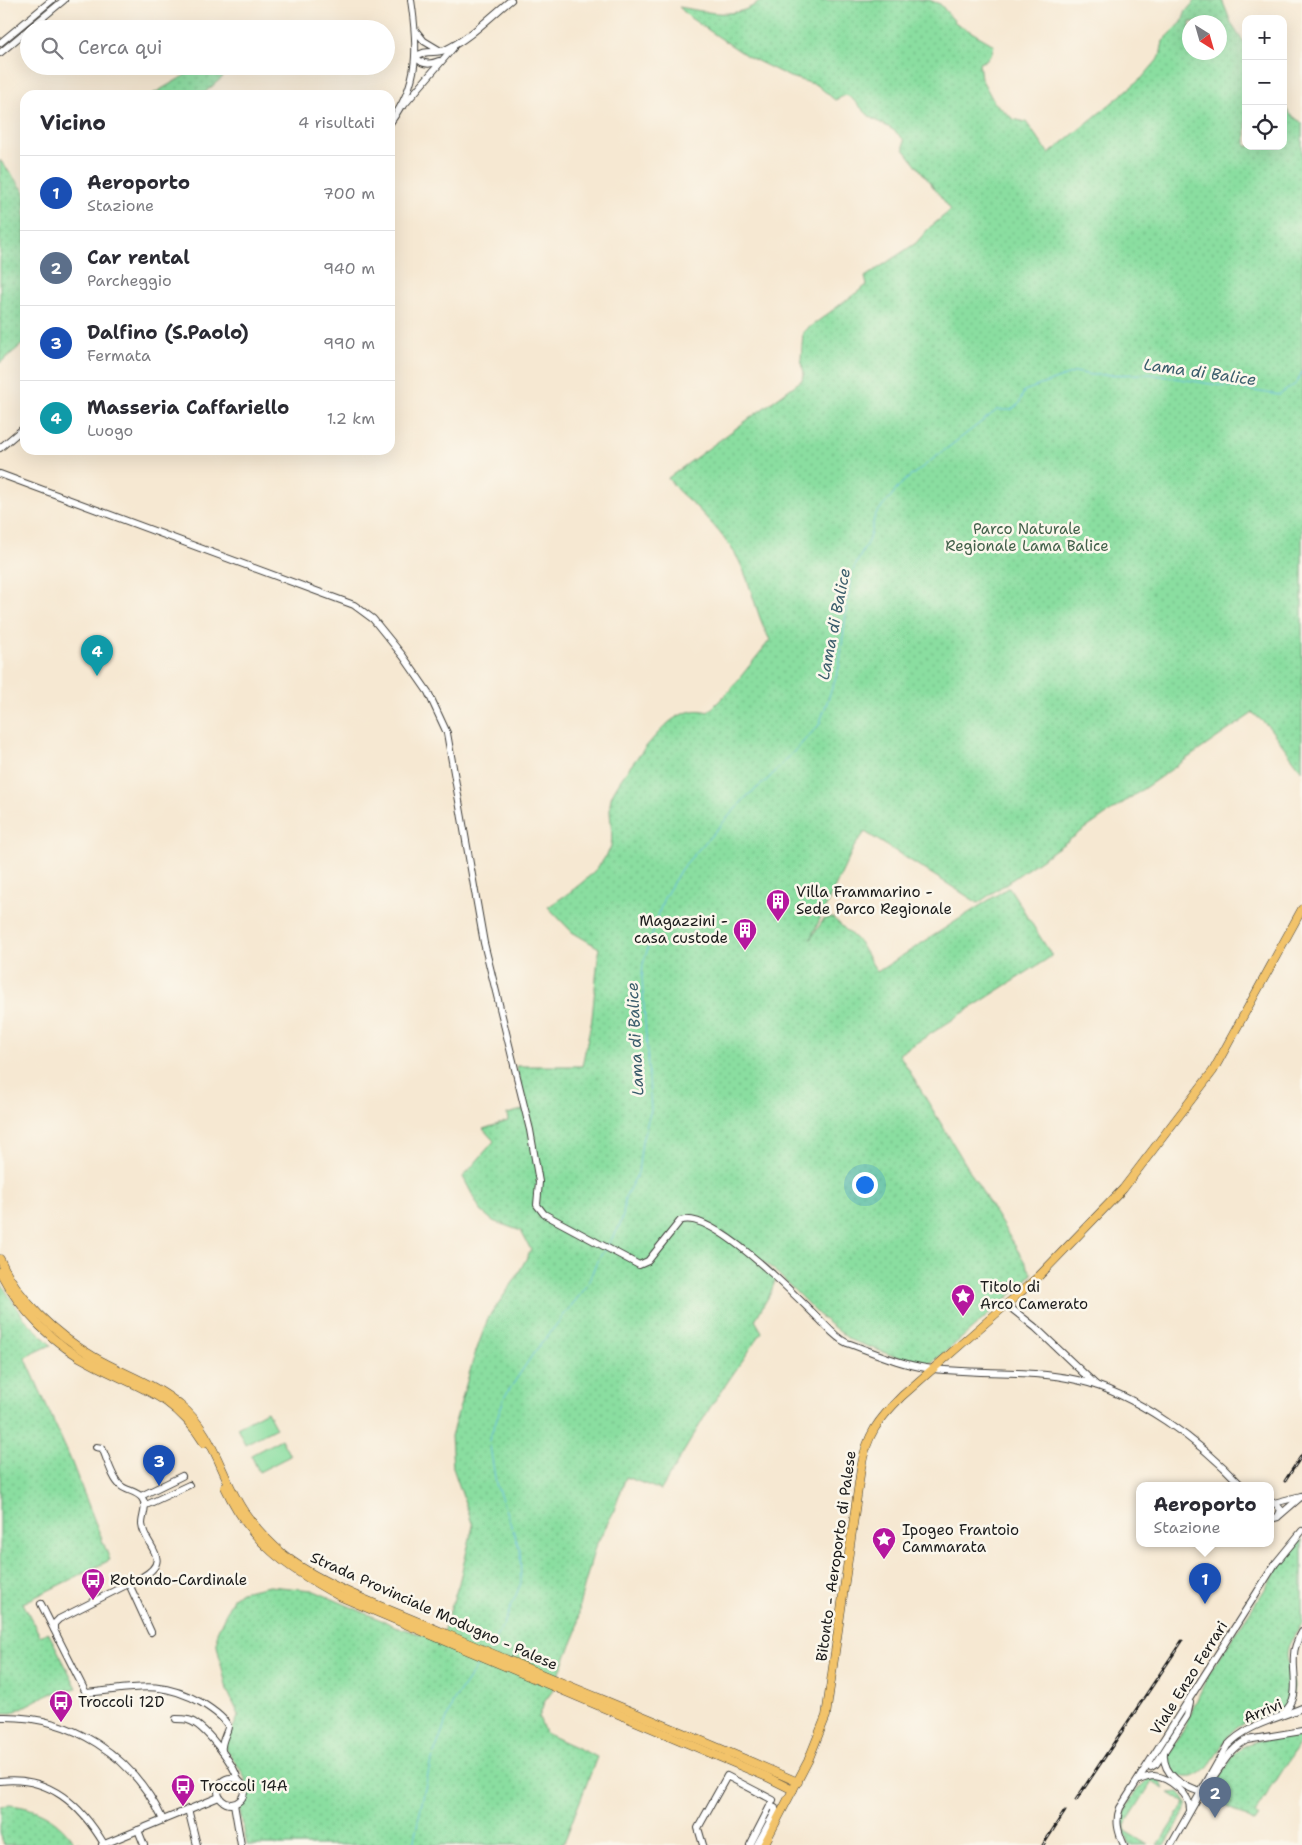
<!DOCTYPE html>
<html lang="it">
<head>
<meta charset="utf-8">
<style>
  body { margin:0; font-family:"Shantell Sans",sans-serif; background:#f7f7f7; color:#2b2b33 }
  .controls { position:absolute; right:15px; top:15px; display:grid; overflow:hidden; border-radius:10px; box-shadow:0 5px 20px #0002 }
  .controls button { width:45px; height:45px; display:grid; place-items:center; padding:0; border:0; border-bottom:1px solid #e1e1e2; background:#fff; color:#2b2b33; font:25px sans-serif }
  .compass { position:absolute; left:1182px; top:15px; width:45px; height:45px; border-radius:50%; background:#fff; box-shadow:0 5px 20px #0002; rotate:143deg }
  .you { position:absolute; left:864px; top:1184px; width:18px; height:18px; margin:-12px; border:4px solid #fff; border-radius:50%; background:#1a73e8; box-shadow:0 0 0 8px #1a73e833 }
  .badge { display:grid; place-items:center; width:32px; height:32px; border-radius:50%; background:#0f766e; color:#fff; font-size:16px; font-weight:700 }
  .pin { position:absolute; translate:-50% -41px; filter:drop-shadow(0 1px 2px #0008) }
  .pin::after { content:''; position:absolute; top:26px; width:18px; height:15px; background:inherit; clip-path:polygon(0 0,100% 0,50% 100%) }
  .popup { position:absolute; left:1136px; top:1482px; width:138px; height:65px; box-sizing:border-box; display:grid; place-content:center; border-radius:10px; background:#fff; filter:drop-shadow(0 1px 4px #0005); font-size:16px; white-space:nowrap; color:#7c7c81 }
  .popup b { font-size:19px; color:#2b2b33 }
  .popup::after { content:''; position:absolute; left:50%; top:100%; margin-left:-10px; border:10px solid transparent; border-top-color:#fff }
  .list { margin:0; padding:0; list-style:none }
  h2 { display:flex; justify-content:space-between; align-items:center; height:65px; margin:0; padding:0 20px; font-size:21px }
  h2 small { font-size:16px; font-weight:400; color:#7c7c81 }
  .list li { display:grid; grid-template-columns:32px 1fr auto; gap:15px; align-items:center; box-sizing:border-box; height:75px; padding:0 20px; border-top:1px solid #e1e1e2 }
  .list b { display:block; font-size:19px; white-space:nowrap }
  .list p { margin:0; font-size:16px; white-space:nowrap; color:#7c7c81 }
  .list em { font-size:16px; font-style:normal; color:#7c7c81 }
  .icon { flex:none; width:28px; height:28px; fill:none; stroke:currentColor; stroke-width:2; stroke-linecap:round; stroke-linejoin:round }
  .map { position:relative; flex:none; width:1302px; height:1845px; overflow:hidden }
  .search { position:absolute; background:#fff; box-shadow:0 5px 20px #0002; left:20px; top:20px; width:375px; height:55px; display:flex; align-items:center; gap:12px; box-sizing:border-box; padding:0 18px; border-radius:28px; color:#7c7c81; font-size:19px }
  .panel { position:absolute; background:#fff; box-shadow:0 5px 20px #0002; left:20px; top:90px; width:375px; height:365px; border-radius:15px }
  .map>svg:first-child { display:block }
</style>
</head>
<body>
<div class="map">
<svg width="1302" height="1845" viewBox="0 0 1302 1845">
  <defs>
    <pattern id="grass-dots" width="8" height="8" patternUnits="userSpaceOnUse" patternTransform="scale(1.25)"><rect width="8" height="8" fill="#8adea0"/><path d="M2 2h.1M6 6h.1" fill="none" stroke="#76be89" stroke-width="1.8" stroke-linecap="round"/></pattern>
  </defs>
  <rect width="100%" height="100%" fill="#fbf7ec"/>
  <filter id="ink" filterUnits="userSpaceOnUse"><feTurbulence type="fractalNoise" baseFrequency=".02" numOctaves="2"/><feDisplacementMap in="SourceGraphic" scale="10" xChannelSelector="R" yChannelSelector="G"/><feConvolveMatrix kernelMatrix="1 2 1 2 8 2 1 2 1" color-interpolation-filters="sRGB"/></filter>
  <filter id="wash" filterUnits="userSpaceOnUse"><feTurbulence type="fractalNoise" baseFrequency=".0096" numOctaves="4" result="noise"/><feDisplacementMap in="SourceGraphic" scale="20" xChannelSelector="R" yChannelSelector="G"/><feGaussianBlur stdDeviation="1.12" result="paint"/><feColorMatrix in="noise" values="0 0 0 0 0 0 0 0 0 0 0 0 0 0 0 0 0 1.4 0 .05"/><feComposite in="paint" operator="in"/></filter>
  <g filter="url(#wash)">
    <rect width="100%" height="100%" fill="#f6e8d2"/>
    <g fill="url(#grass-dots)" stroke="#537d5e" fill-rule="evenodd">
      <path d="M762,0H929L940,4L956,23L994,45C992,55 989,60 979,63L981,78L994,102L1013,119L1026,122L1049,154L1142,78L1160,57L1163,41L1182,22L1186,11L1196,0H1222L1232,25L1246,46V146H1283V105L1290,114L1302,123V771L1269,727L1253,713L978,903L865,832L854,847L810,940L824,919L833,918L859,942L877,972L1009,887L1052,956L899,1054L1032,1274L1019,1288L949,1349L934,1361L926,1364L891,1355L850,1340L822,1318L773,1269L723,1231L777,1276L770,1294L755,1320L762,1332L711,1406L661,1490L626,1477L613,1513L595,1547L580,1602L577,1631L551,1693L545,1701L539,1717L545,1733L597,1757L563,1845H247L239,1807C260,1789 237,1766 226,1749V1743L239,1715L227,1690L217,1646V1632L234,1596L241,1592L269,1586L312,1590L395,1626L440,1641L459,1583L473,1526L453,1468L451,1436L474,1357L488,1318L514,1281L531,1250L521,1231L493,1221L481,1211L463,1177L494,1141L483,1129L508,1121L507,1114L526,1109L516,1066H582L592,1018L599,948L572,932L548,907C572,891 594,877 609,851C616,839 607,812 611,798C616,781 658,730 672,720C684,712 696,708 708,712L730,690L770,640C754,612 751,576 732,549C722,534 707,518 694,505C684,496 676,490 668,478L802,380L804,373L801,360L803,332L867,285L865,277L916,243L929,228L951,210L904,149V140C891,126 888,128 874,119C863,113 858,101 846,95L835,100L817,85L790,77L747,56L689,17L679,7C709,12 736,21 762,0ZM1190,22H1220V52H1190Z"/>
      <polygon points="195,66 215,66 224,76 202,95 151,95 184,76"/>
      <polygon points="0,160 25,192 25,342 0,363"/>
      <polygon points="0,1282 24,1318 51,1345 25,1357 70,1458 110,1560 23,1603 40,1636 48,1632 77,1688 46,1695 12,1713 0,1713"/>
      <path d="M1302,1539C1302,1555 1302,1612 1302,1623C1298,1633 1288,1641 1287,1653C1287,1669 1300,1686 1291,1701C1281,1718 1252,1716 1237,1727C1218,1741 1210,1785 1181,1776C1172,1773 1168,1766 1167,1757L1181,1735L1209,1673L1283,1562Z"/>
      <path d="M1302,1735V1744L1300,1743L1255,1814L1259,1817L1255,1823L1209,1794L1235,1753C1250,1737 1281,1738 1302,1735Z"/>
      <path d="M1151,1778L1160,1780L1164,1789L1152,1782L1125,1825V1831L1148,1845H1129C1125,1837 1122,1830 1123,1821C1123,1807 1139,1784 1151,1778Z"/>
      <polygon points="1179,1792 1187,1804 1183,1815 1165,1845 1158,1845 1185,1803 1169,1793"/>
      <path d="M9,1805C37,1807 60,1820 75,1844L80,1842L81,1845H4L0,1833V1806Z"/>
    </g>
    <g fill="#8adea0" stroke="#537d5e">
      <polygon points="267,1411 276,1428 245,1444 237,1427"/>
      <polygon points="281,1439 290,1456 259,1472 251,1455"/>
    </g>
    <g fill="none" stroke-linecap="round" stroke-linejoin="round">
      <g stroke="#69bee5" stroke-width="1">
        <polyline points="607,1246 618,1229 623,1216 625,1197 638,1173 642,1141 651,1110 642,978 643,964 663,900 681,869 747,796 767,780 819,725 839,668 851,574 869,539 875,515 903,482 997,410 1011,410 1019,404 1024,391 1076,372 1091,375 1150,374 1279,395 1297,383 1302,372"/>
        <polyline points="489,1648 503,1626 521,1583 520,1550 496,1484 489,1440 505,1396 533,1354 587,1286 596,1263 605,1249"/>
        <polyline points="413,1845 430,1765 453,1702 481,1660"/>
      </g>
    </g>
  </g>
  <g filter="url(#ink)">
    <g fill="none" stroke-linecap="round" stroke-linejoin="round">
      <g stroke="#3d3b37" stroke-width="8">
        <g id="minor">
          <polyline points="29,29 64,0"/>
          <polyline points="416,31 424,41 439,50"/>
          <polyline points="0,43 52,0"/>
          <polyline points="0,53 29,29"/>
          <path d="M416,57C424,49 436,54 445,50C469,39 491,16 511,0"/>
          <path d="M416,57C422,65 430,65 439,61"/>
          <polyline points="404,105 453,48"/>
          <path d="M390,123C420,82 418,47 411,0"/>
          <polyline points="0,448 25,427"/>
          <path d="M0,474L354,605L373,619L403,656L428,692L447,733L484,943L530,1130L539,1182L537,1205L544,1214L639,1265L648,1261L680,1221C710,1208 794,1294 816,1316C825,1324 835,1338 847,1343C873,1352 899,1364 926,1368C976,1375 1028,1369 1077,1380C1136,1393 1201,1442 1241,1485"/>
          <polyline points="1007,1305 1036,1328 1096,1385"/>
          <polyline points="141,1496 182,1476"/>
          <polyline points="1270,1503 1276,1504 1281,1510 1278,1517 1270,1519"/>
          <polyline points="1274,1503 1301,1496"/>
          <polyline points="144,1506 189,1485"/>
          <polyline points="1280,1515 1302,1496"/>
          <polyline points="129,1584 151,1632"/>
          <path d="M41,1604L86,1693C133,1689 157,1678 202,1703C210,1708 224,1717 228,1726C229,1730 220,1742 222,1751"/>
          <path d="M54,1629V1624L59,1619L142,1577C174,1559 144,1546 142,1524C142,1516 148,1506 142,1498C137,1491 127,1491 121,1486C112,1479 107,1458 102,1448L96,1447"/>
          <path d="M1283,1713C1302,1697 1292,1677 1294,1655C1294,1648 1298,1639 1302,1632"/>
          <path d="M0,1717C71,1715 133,1755 163,1820"/>
          <path d="M176,1719C180,1719 185,1719 188,1720C204,1724 234,1764 238,1780"/>
          <path d="M1164,1753C1162,1774 1183,1787 1201,1792"/>
          <polyline points="1151,1767 1156,1764 1187,1716 1190,1703"/>
          <path d="M1214,1776C1224,1762 1231,1748 1247,1740L1302,1731"/>
          <circle cx="231" cy="1791" r="13"/>
          <path d="M1139,1780C1144,1778 1149,1776 1154,1776C1169,1777 1191,1795 1190,1810"/>
          <path d="M0,1781C49,1775 81,1805 104,1844"/>
          <polyline points="234,1804 241,1845"/>
          <polyline points="188,1809 197,1845"/>
          <polyline points="138,1830 144,1845"/>
          <polyline points="102,1845 219,1797"/>
          <polyline points="703,1845 698,1828 727,1776 773,1800 770,1806 775,1808 775,1812 757,1845"/>
          <polyline points="750,1845 770,1806"/>
          <path d="M1124,1845C1118,1832 1115,1821 1120,1808L1275,1564L1302,1531"/>
          <path d="M1171,1845L1227,1746C1246,1725 1276,1719 1302,1708"/>
        </g>
      </g>
      <g stroke="#3d3b37" stroke-width="9">
        <g id="major">
          <path d="M0,1259C18,1300 55,1334 94,1357C123,1374 154,1383 180,1405C213,1431 221,1476 243,1510C254,1526 268,1541 283,1554C322,1586 395,1611 442,1632C560,1683 680,1730 798,1782"/>
          <path d="M0,1272C20,1311 55,1346 94,1365C141,1389 174,1395 204,1443"/>
          <path d="M225,1487C251,1543 287,1568 339,1596L767,1777L793,1790"/>
          <path d="M764,1845L808,1761L826,1716L861,1468C867,1434 878,1420 902,1396L1039,1276L1123,1189L1213,1071L1302,909"/>
        </g>
      </g>
      <use href="#minor" stroke="#fff" stroke-width="6"/>
      <use href="#major" stroke="#f2c36a" stroke-width="8"/>
      <g stroke="#1c1c1c" stroke-width="3">
        <g id="rail">
          <polyline points="1285,1481 1302,1455"/>
          <polyline points="1076,1800 1182,1641"/>
          <polyline points="1043,1845 1065,1811"/>
        </g>
      </g>
      <use href="#rail" stroke="#fbf7ec" stroke-width="1" stroke-dasharray="4" stroke-linecap="butt"/>
    </g>
  </g>
  <defs>
    <g id="building-pin" transform="scale(1.25)"><path d="M0 17L-7.5 6A9.5 9.5 0 1 1 7.5 6Z" fill="#b5179e" stroke="#fbf7ec"/><path d="M-4-6H4V6H1V3H-1V6H-4ZM-2.5-4.3h1.7v1.8h-1.7ZM.8-4.3h1.7v1.8H.8ZM-2.5-1h1.7V.8h-1.7ZM.8-1h1.7V.8H.8Z" fill="#fff"/></g>
    <g id="sight-pin" transform="scale(1.25)"><path d="M0 17L-7.5 6A9.5 9.5 0 1 1 7.5 6Z" fill="#b5179e" stroke="#fbf7ec"/><path d="M0-6L1.8-2.2L6-1.7L2.9 1.2L3.7 5.4L0 3.3L-3.7 5.4L-2.9 1.2L-6-1.7L-1.8-2.2Z" fill="#fff"/></g>
    <g id="bus-pin" transform="scale(1.25)"><path d="M0 17L-7.5 6A9.5 9.5 0 1 1 7.5 6Z" fill="#b5179e" stroke="#fbf7ec"/><path d="M-5-6H5V4H4V6H2V4H-2V6H-4V4H-5ZM-3.5-4V0h7V-4ZM-3.5 1.2v1.5H-2V1.2ZM2 1.2v1.5H3.5V1.2Z" fill="#fff"/></g>
  </defs>
  <g fill-rule="evenodd">
    <use href="#building-pin" x="778" y="901"/>
    <use href="#building-pin" x="745" y="930"/>
    <use href="#sight-pin" x="963" y="1296"/>
    <use href="#sight-pin" x="884" y="1539"/>
    <use href="#bus-pin" x="93" y="1580"/>
    <use href="#bus-pin" x="61" y="1702"/>
    <use href="#bus-pin" x="183" y="1786"/>
  </g>
  <g text-anchor="middle" dominant-baseline="central" stroke-width="5" stroke-linejoin="round" paint-order="stroke">
    <g font-size="15" fill="#42604a" stroke="#fbf7ec">
      <text x="1027" y="529">Parco Naturale<tspan x="1027" dy="17">Regionale Lama Balice</tspan></text>
    </g>
    <g font-size="15" fill="#1c1c1c" stroke="#fbf7ec" text-anchor="start">
      <text x="796" y="892">Villa Frammarino -<tspan x="796" dy="17">Sede Parco Regionale</tspan></text>
      <text x="728" y="921" text-anchor="end">Magazzini -<tspan x="728" dy="17">casa custode</tspan></text>
      <text x="980" y="1287">Titolo di<tspan x="980" dy="17">Arco Camerato</tspan></text>
      <text x="902" y="1530">Ipogeo Frantoio<tspan x="902" dy="17">Cammarata</tspan></text>
      <text x="110" y="1580">Rotondo-Cardinale</text>
      <text x="78" y="1702">Troccoli 12D</text>
      <text x="200" y="1786">Troccoli 14A</text>
    </g>
    <g font-size="15" fill="#1c1c1c" stroke="#fbf7ec">
      <text transform="translate(836 1556) rotate(-82)">Bitonto - Aeroporto di Palese</text>
      <text transform="translate(434 1611) rotate(24)">Strada Provinciale Modugno - Palese</text>
      <text transform="translate(1189 1678) rotate(-58)">Viale Enzo Ferrari</text>
      <text transform="translate(1263 1711) rotate(-22)">Arrivi</text>
    </g>
    <g font-size="16" font-style="italic" fill="#3b5d6c" stroke="#fbf7ec">
      <text transform="translate(1200 372) rotate(8)">Lama di Balice</text>
      <text transform="translate(834 624) rotate(-79)">Lama di Balice</text>
      <text transform="translate(635 1039) rotate(-93)">Lama di Balice</text>
    </g>
  </g>
</svg>
<div class="controls">
<button>+</button>
<button>−</button>
<button><svg class="icon" aria-label="locate" viewBox="0 0 24 24"><circle cx="12" cy="12" r="6"/><path d="M12 2v4M12 18v4M2 12h4M18 12h4"/></svg></button>
</div>
<svg class="compass" viewBox="-18 -18 36 36"><path d="M0-13l5 13h-10z" fill="#e53935"/><path d="M0 13l5-13h-10z" fill="#7c7c81"/></svg>
<div class="you"></div>
<div class="pin badge" style="left:1205px;top:1604px;background:#1a4fb4">1</div>
<div class="popup"><b>Aeroporto</b>Stazione</div>
<div class="pin badge" style="left:1215px;top:1818px;background:#5c6f8a">2</div>
<div class="pin badge" style="left:159px;top:1486px;background:#1a4fb4">3</div>
<div class="pin badge" style="left:97px;top:676px;background:#0f9aa8">4</div>
<div class="search"><svg class="icon" aria-label="search" viewBox="0 0 24 24"><circle cx="10" cy="10" r="6"/><path d="M15 15l6 6"/></svg>Cerca qui</div>
<section class="panel">
<h2>Vicino<small>4 risultati</small></h2>
<ul class="list">
<li><span class="badge" style="background:#1a4fb4">1</span><div><b>Aeroporto</b><p>Stazione</p></div><em>700 m</em></li>
<li><span class="badge" style="background:#5c6f8a">2</span><div><b>Car rental</b><p>Parcheggio</p></div><em>940 m</em></li>
<li><span class="badge" style="background:#1a4fb4">3</span><div><b>Dalfino (S.Paolo)</b><p>Fermata</p></div><em>990 m</em></li>
<li><span class="badge" style="background:#0f9aa8">4</span><div><b>Masseria Caffariello</b><p>Luogo</p></div><em>1.2 km</em></li>
</ul>
</section>
</div>
</body>
</html>
